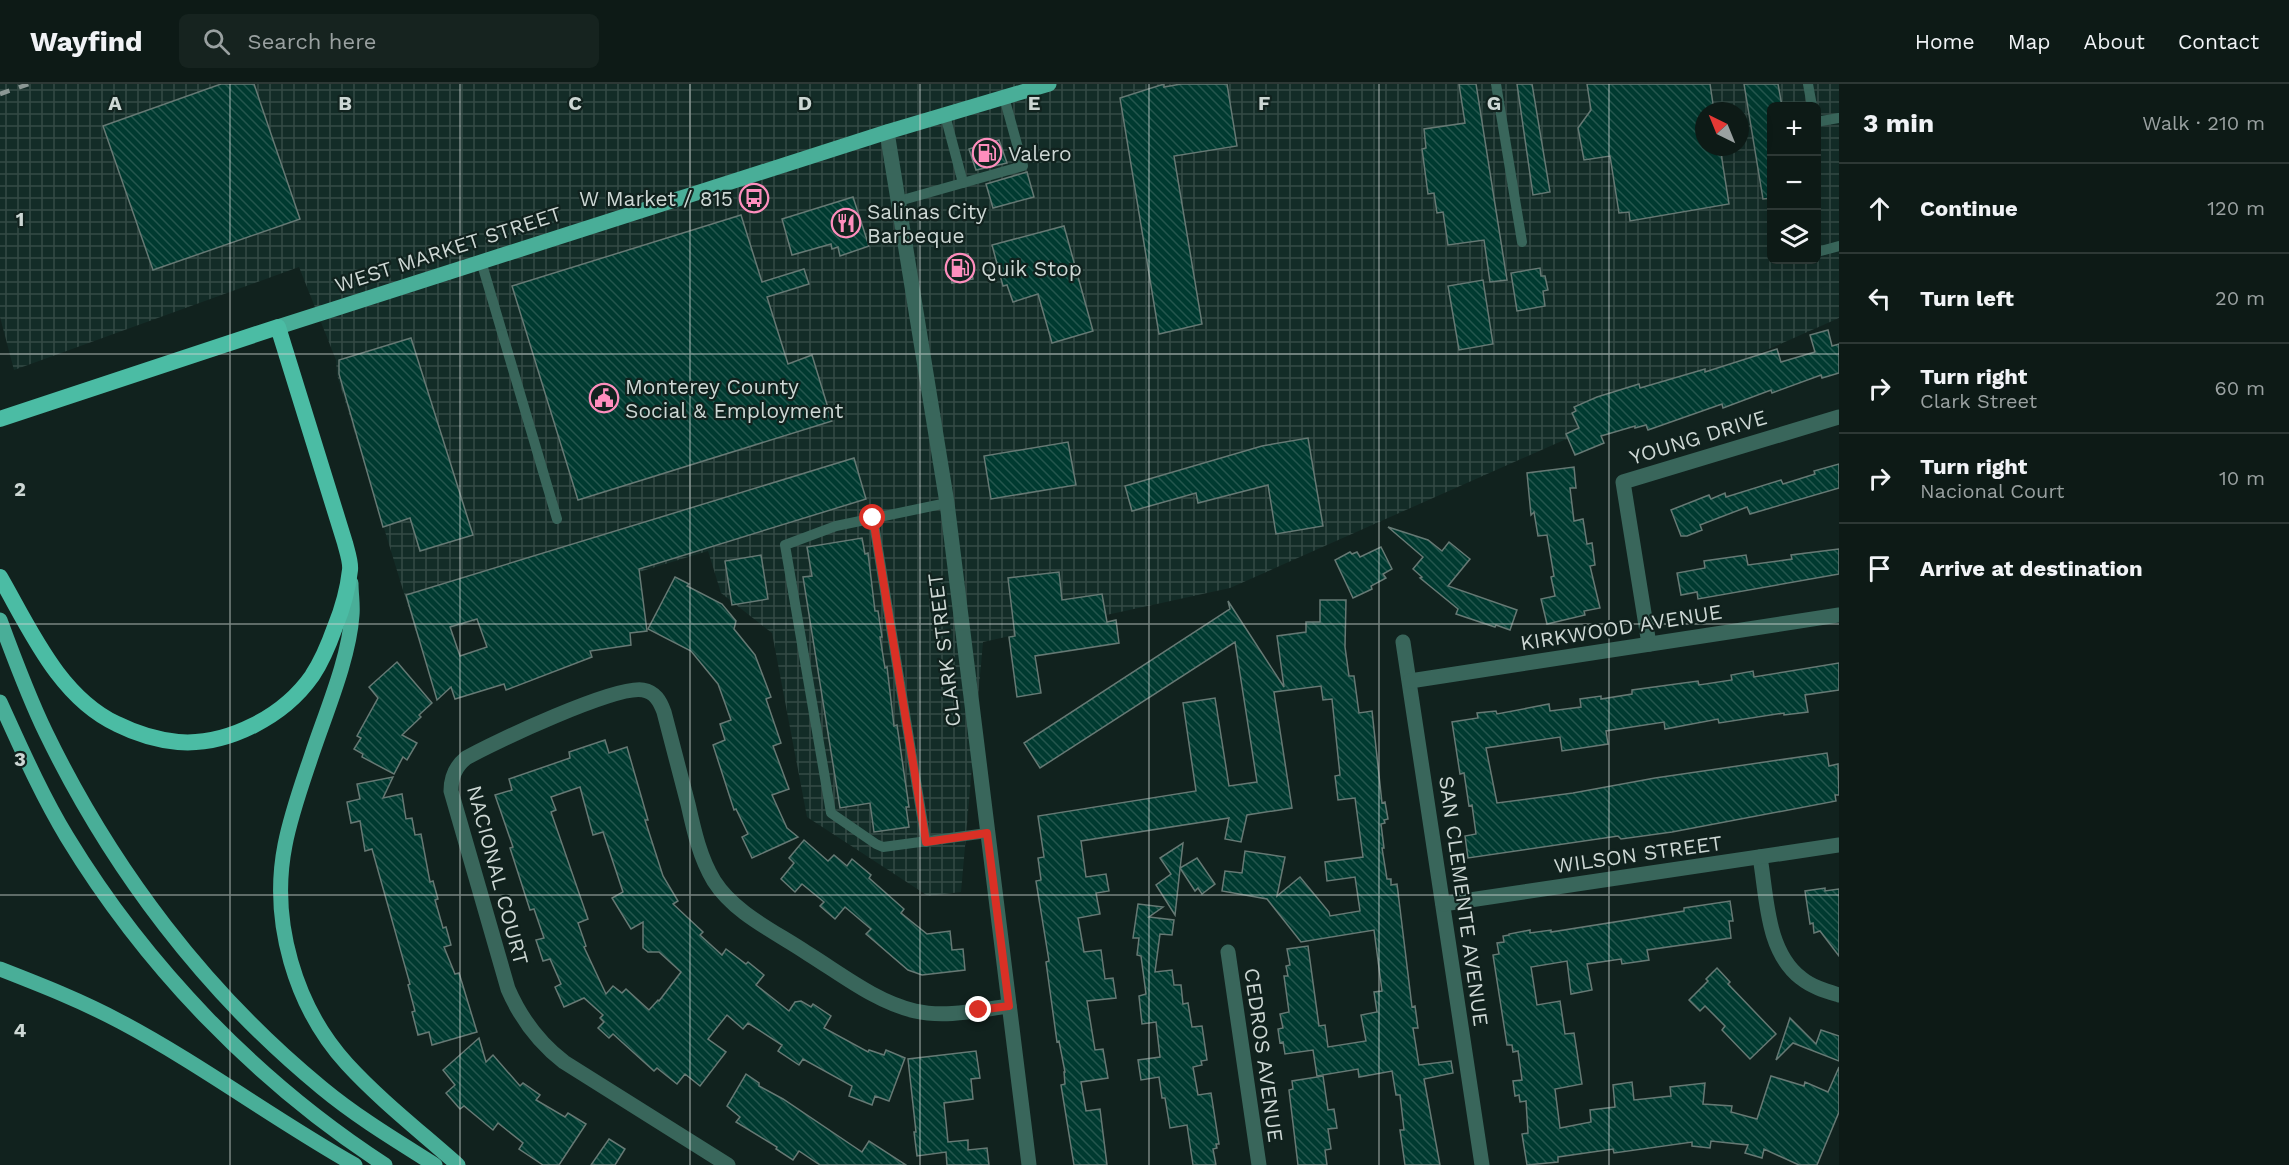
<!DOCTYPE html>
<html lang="en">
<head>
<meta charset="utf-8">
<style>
  body { margin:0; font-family:"Work Sans",sans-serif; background:#16231f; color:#f1f3f6 }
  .controls { position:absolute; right:18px; top:18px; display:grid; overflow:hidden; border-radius:9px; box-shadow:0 6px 24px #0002 }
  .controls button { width:54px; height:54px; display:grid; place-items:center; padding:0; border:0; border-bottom:2px solid #2d3835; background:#0d1a16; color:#f1f3f6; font:30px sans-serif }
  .compass { position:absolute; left:1695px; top:18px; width:54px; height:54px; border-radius:50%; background:#0d1a16; box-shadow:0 6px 24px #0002; rotate:317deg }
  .stop { position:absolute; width:18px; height:18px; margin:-14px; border:4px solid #d93025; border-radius:50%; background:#fff }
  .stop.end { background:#d93025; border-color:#fff; box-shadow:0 2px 6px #0008 }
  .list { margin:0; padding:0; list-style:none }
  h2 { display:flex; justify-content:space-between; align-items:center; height:78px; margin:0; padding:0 24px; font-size:26px }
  h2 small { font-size:20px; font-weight:400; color:#9aa1a1 }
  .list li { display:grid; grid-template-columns:39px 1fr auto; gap:18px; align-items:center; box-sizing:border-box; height:90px; padding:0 24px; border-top:2px solid #2d3835 }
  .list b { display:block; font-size:22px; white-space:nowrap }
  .list p { margin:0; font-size:20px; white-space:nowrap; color:#9aa1a1 }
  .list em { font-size:20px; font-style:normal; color:#9aa1a1 }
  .icon { flex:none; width:33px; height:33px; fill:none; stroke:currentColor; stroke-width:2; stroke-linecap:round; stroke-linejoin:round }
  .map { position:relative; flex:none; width:1839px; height:1081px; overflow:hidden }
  header { display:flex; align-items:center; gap:36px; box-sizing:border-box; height:84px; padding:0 30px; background:#0d1a16; border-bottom:2px solid #2d3835 }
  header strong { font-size:28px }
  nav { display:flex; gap:33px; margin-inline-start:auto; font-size:21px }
  .search { width:420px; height:54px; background:#16231f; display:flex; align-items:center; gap:15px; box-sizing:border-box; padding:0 21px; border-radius:9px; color:#9aa1a1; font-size:22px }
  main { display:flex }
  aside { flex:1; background:#0d1a16 }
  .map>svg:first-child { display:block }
</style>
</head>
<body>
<header>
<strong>Wayfind</strong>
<div class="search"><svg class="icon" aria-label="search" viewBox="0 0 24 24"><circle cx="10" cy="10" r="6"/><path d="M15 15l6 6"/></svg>Search here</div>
<nav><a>Home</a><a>Map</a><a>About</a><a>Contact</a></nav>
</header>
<main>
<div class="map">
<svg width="1839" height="1081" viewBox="0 0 1839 1081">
  <defs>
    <pattern id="industrial-grid" width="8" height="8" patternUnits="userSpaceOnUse" patternTransform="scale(1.5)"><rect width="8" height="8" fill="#132c27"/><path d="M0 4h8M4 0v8" fill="none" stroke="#344a45"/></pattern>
    <pattern id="building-back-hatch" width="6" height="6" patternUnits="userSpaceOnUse" patternTransform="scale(1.5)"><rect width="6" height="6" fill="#003a30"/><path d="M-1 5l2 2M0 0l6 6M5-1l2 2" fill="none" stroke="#24564d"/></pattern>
  </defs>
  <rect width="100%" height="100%" fill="#11221e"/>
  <path fill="url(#industrial-grid)" fill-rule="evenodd" d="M0,0H1839V234L1230,504L983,558L961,808L928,812L807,733L772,549L721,509L708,467L418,555L337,291L336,276L299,183L14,286L0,233ZM1772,22H1816V176H1772ZM1704,27H1740V63H1704Z"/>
  <g fill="url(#building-back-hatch)" stroke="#667974" stroke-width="1.5" fill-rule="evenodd">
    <polygon points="221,0 254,0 300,135 153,186 103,42"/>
    <polygon points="1164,0 1164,3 1181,0 1227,0 1237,62 1174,72 1202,240 1159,250 1120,14"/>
    <polygon points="1459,0 1476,0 1507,196 1490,198 1484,156 1448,161 1443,128 1437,129 1434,109 1428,110 1422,65 1426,64 1424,45 1465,39"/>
    <polygon points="1517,0 1532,0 1550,108 1533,111"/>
    <polygon points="1587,0 1710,0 1714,27 1704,27 1704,63 1720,63 1729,120 1630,137 1629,128 1619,129 1610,72 1584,76 1578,44 1591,26"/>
    <polygon points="1744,0 1778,0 1782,22 1772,22 1772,114 1763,115"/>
    <polygon points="999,56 1007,79 976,86 969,65"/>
    <polygon points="1027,88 1034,113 993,124 986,100"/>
    <polygon points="853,113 869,162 840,172 838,163 832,165 831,160 792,171 782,135"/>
    <polygon points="741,131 762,198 804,185 809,200 767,213 788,280 812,271 832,337 578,416 512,202"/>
    <polygon points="1064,142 1093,247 1052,259 1038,210 1013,218 1007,201 1003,202 992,161"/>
    <polygon points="968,170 973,195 952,199 948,174"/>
    <polygon points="1540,184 1541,192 1545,192 1548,206 1543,207 1545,222 1517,227 1511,189"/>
    <polygon points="1483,196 1493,260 1459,266 1448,202"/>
    <polygon points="1828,246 1832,262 1839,260 1839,289 1822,294 1821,291 1772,309 1771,306 1723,324 1722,320 1648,346 1646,341 1635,344 1635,342 1601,352 1604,359 1575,371 1566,350 1579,344 1572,329 1576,327 1574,323 1597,313 1639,300 1640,304 1705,285 1705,288 1777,265 1781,278 1815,268 1810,251"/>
    <polygon points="411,254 473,451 420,467 410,434 383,443 339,290 339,276"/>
    <polygon points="1308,354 1323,442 1276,450 1268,401 1198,419 1196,409 1132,427 1125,402 1262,362"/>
    <polygon points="1068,358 1076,401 991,415 984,372"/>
    <path d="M854,374L866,415L639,485L647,547L630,549L631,561L590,567L592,573L506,606L504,600L455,615L451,603L437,616L406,511ZM477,535L487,563L460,572L450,543Z"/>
    <polygon points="1839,380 1839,404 1750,430 1747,423 1700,441 1702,446 1687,452 1681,452 1671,426 1709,411 1711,415 1725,409 1726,413 1781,396 1783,400 1815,390 1814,387"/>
    <polygon points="1574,383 1576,404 1570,404 1574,437 1583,435 1587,460 1592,459 1595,481 1590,482 1600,524 1584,527 1585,531 1547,540 1541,515 1555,512 1551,493 1554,492 1547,451 1538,452 1534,428 1531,431 1527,389"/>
    <polygon points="1388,443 1428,456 1442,467 1449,458 1470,475 1448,502 1517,526 1510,546 1496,541 1495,543 1456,530 1458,525 1420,494 1422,493 1413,485 1423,473"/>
    <polygon points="862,454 865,470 868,469 875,527 878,527 882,553 880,553 885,584 887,583 894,642 897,641 909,723 906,723 909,743 874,748 870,719 840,724 803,493 812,492 807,463"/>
    <polygon points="1381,463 1392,485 1383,490 1386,494 1371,502 1372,505 1353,514 1335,476 1350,468 1352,470 1357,468 1360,473"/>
    <polygon points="1839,465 1839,490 1698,515 1697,508 1681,511 1677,489 1705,484 1704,477 1746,471 1748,481 1792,475 1791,471"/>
    <polygon points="761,471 768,515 732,521 725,477"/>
    <polygon points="1059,488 1062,516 1102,510 1107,538 1116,536 1119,559 1035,572 1041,609 1017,613 1009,553 1015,552 1008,494"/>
    <polygon points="675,493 689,500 687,502 722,520 736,537 734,545 755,571 771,613 766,615 781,659 773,662 789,705 772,711 787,744 798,753 752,774 742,753 748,750 736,725 734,726 713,661 725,656 720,640 731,636 718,600 691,567 648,545"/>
    <polygon points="1320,516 1346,516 1345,563 1349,592 1354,592 1359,629 1372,627 1382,719 1385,718 1388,735 1384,736 1385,739 1381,740 1384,764 1382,764 1387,795 1391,795 1391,801 1397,800 1412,923 1415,922 1418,944 1413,944 1419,981 1451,977 1453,989 1424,995 1440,1081 1405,1081 1400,1046 1404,1046 1400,1011 1396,1011 1392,987 1359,993 1358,985 1317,992 1313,966 1285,970 1283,958 1280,959 1278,945 1283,944 1280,930 1289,928 1284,892 1288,892 1286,882 1290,881 1287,865 1308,862 1319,942 1325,941 1328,963 1366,957 1361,931 1377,928 1374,908 1382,907 1374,846 1301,858 1267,815 1222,807 1225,787 1242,789 1245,767 1285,773 1277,812 1300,793 1329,828 1330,832 1360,827 1355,793 1327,797 1325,778 1363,773 1355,714 1338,716 1335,692 1340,691 1332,615 1323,616 1321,602 1274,608 1292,724 1247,731 1241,758 1225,755 1229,734 1081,757 1086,793 1106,790 1109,807 1096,809 1100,830 1078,834 1084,868 1101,866 1105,895 1113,894 1116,914 1087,917 1095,966 1103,965 1108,994 1081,998 1086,1027 1100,1025 1107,1081 1074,1081 1061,1001 1065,1000 1064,988 1065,988 1059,957 1057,958 1046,878 1049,877 1036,797 1041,796 1038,774 1044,773 1038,732 1196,707 1183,619 1215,614 1229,702 1257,698 1235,558 1040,684 1024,659 1230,525 1228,517 1284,603 1277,552 1306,548 1306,538 1320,538"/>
    <polygon points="397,578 432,619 419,631 421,633 402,651 417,659 407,676 403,673 394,690 362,673 363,670 354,665 361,654 357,652 378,614 369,603"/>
    <polygon points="1839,579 1839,606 1805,611 1808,628 1784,631 1784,629 1719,639 1718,635 1665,645 1664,638 1606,647 1608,660 1562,667 1560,653 1486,664 1497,719 1573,709 1655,694 1827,669 1829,682 1838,680 1839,711 1835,711 1836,717 1672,748 1621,755 1618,752 1468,774 1465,752 1476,750 1472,721 1469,722 1464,689 1460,690 1452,638 1478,634 1477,629 1496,627 1497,630 1549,620 1550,627 1581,623 1580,615 1601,612 1601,615 1632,610 1632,606 1698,597 1699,601 1732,596 1731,591 1753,587 1754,593"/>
    <path d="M605,656L609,669L627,663L648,736H645L663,792L678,817L673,820L703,848L700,851L722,871L726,865L746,880L748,878L764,891L756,901L789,927L795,918L801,917L811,923L813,920L831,932L824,944L868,968L869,966L884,971L886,966L905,974L889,1017L875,1012L872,1021L849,1012L852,1002L803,975L799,981L778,967L782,961L748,939L743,945L727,931L708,955L726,968L700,1002L685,990L677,1000L657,984L654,987L613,950L609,954L598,944L604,938L600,934L603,931L584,914L564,923L555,903L561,900L550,875L543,877L536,856L544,854L534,825L530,826L510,764L513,763L495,711L512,706L509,695L570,674L569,668ZM580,703L593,751L603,748L623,808L612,814L631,845L643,838V864L648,868H659L681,888L659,917L658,916L649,926L626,905L622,909L613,902L606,910L584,863L586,862L578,839L588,835L551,728L556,726L551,713Z"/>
    <polygon points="393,693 383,714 402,710 406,735 412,734 415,751 421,750 430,798 433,797 438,815 435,816 443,844 446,843 451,861 444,863 455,890 459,889 477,948 432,961 429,948 418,951 412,928 415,927 408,901 410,900 372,765 365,767 360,737 351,739 347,718 360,715 357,700"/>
    <polygon points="804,756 828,777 834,771 847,782 852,775 871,791 869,794 904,825 901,829 927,850 950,847 952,866 963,865 965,886 922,891 908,886 866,850 871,845 845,823 835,835 820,822 824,818 802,800 795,808 781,795 794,779 789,774"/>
    <polygon points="1183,759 1180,785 1175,831 1156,801 1171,790 1160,774"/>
    <polygon points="1197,774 1215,800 1202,810 1198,804 1195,807 1180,784"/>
    <polygon points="1825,804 1825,807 1839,805 1839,872 1820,847 1814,849 1813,839 1810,840 1805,807"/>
    <polygon points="1730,817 1733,837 1729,837 1731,854 1647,866 1649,876 1622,880 1621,875 1587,880 1592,906 1571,910 1567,877 1531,883 1537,921 1560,917 1565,950 1574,949 1582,1000 1555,1005 1560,1044 1591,1038 1590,1026 1615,1023 1613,1001 1632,998 1634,1016 1671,1012 1670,1003 1705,999 1703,1020 1732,1022 1731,1028 1757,1035 1771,992 1804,1002 1805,998 1828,1008 1839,983 1839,1028 1817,1081 1799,1081 1764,1065 1762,1074 1745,1069 1748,1061 1711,1057 1710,1064 1692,1062 1692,1058 1614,1069 1613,1065 1558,1073 1558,1078 1527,1081 1522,1050 1528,1049 1526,1017 1520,1018 1519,1011 1515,1012 1513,997 1522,996 1518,967 1513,968 1512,961 1507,961 1493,871 1499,870 1497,859 1504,858 1503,852 1509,851 1509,850 1530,846 1530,849 1551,846 1551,848 1684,827 1684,824"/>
    <polygon points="1138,820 1163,823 1149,833 1174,836 1172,851 1160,850 1155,888 1172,886 1174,901 1181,901 1183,920 1188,919 1192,943 1202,942 1207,976 1201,977 1202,981 1193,983 1198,1011 1211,1009 1219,1060 1216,1060 1217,1064 1213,1065 1216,1081 1193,1081 1187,1041 1170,1044 1165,1014 1162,1014 1159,993 1141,996 1138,976 1160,973 1156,938 1142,940 1139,912 1146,910 1141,872 1137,871 1139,854 1133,854"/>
    <polygon points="1717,884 1730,898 1728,900 1776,950 1750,975 1722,946 1725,942 1705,922 1700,927 1689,916 1708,897 1706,895"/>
    <polygon points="1790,934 1816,960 1821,946 1839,952 1839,977 1793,959 1776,976"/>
    <polygon points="479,954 486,978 493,971 520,1002 523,999 540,1011 536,1016 565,1033 568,1029 586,1040 559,1081 543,1081 519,1065 523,1059 498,1039 493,1046 464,1022 460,1025 446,1009 455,1001 443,986"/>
    <polygon points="976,967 980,994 971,995 973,1015 944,1019 948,1058 968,1056 968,1066 987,1064 989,1081 947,1081 946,1068 917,1072 914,1048 916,1048 908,975"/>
    <polygon points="746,990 759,999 759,1002 783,1015 862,1068 869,1057 906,1081 820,1081 799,1067 793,1076 776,1065 777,1063 736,1038 740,1033 727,1022"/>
    <polygon points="1323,992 1328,1026 1334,1025 1337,1044 1328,1045 1331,1065 1325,1066 1327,1081 1298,1081 1289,1006 1293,1005 1292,997"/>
    <polygon points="609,1055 625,1065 615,1081 591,1081"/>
  </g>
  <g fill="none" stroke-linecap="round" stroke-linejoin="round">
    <g stroke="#39665b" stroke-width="10">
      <polyline points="1496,0 1522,158"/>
      <polyline points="1808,0 1812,22"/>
      <polyline points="945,31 963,99"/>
      <polyline points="1816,38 1839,34"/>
      <polyline points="899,117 1023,82 1004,13"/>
      <polyline points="1816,161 1817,168 1839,162"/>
      <polyline points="481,177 557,435"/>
      <polyline points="947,419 836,442 785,461 831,729 876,760 883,763 987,749"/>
      <polyline points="873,434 926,758"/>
    </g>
    <g stroke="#39665b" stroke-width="15">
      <polyline points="887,48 947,419 1029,1081"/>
      <polyline points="1403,558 1482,1081"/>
      <polyline points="1649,560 1623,398 1839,333"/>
      <polyline points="1410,597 1839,531"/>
      <path d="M1760,773C1767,813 1766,867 1801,894C1812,903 1826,907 1839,911"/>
      <polyline points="1443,820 1839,761"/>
      <polyline points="1228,868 1259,1081"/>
      <path d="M728,1081L564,978C538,958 521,935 508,905L451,707C451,693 455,683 466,674C494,658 616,601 643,606C655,608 660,617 664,628C672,659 680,689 688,720C694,747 700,774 714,797C735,830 776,848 807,869C841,890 876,918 915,927C946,934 978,926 1009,922"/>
    </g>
    <g stroke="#49ae98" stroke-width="15">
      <polyline points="278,243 887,48 1049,0"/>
      <path d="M351,499C351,510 353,521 352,531C349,575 326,628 312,670C302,700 291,730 285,761C270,837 295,923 347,980C381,1017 421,1048 458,1081"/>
      <path d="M0,536C14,574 28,612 46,649C112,785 205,908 322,1004C357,1033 397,1057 435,1081"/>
      <path d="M0,618C21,664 41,710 67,753C146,883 257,998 385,1081"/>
      <path d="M0,885C41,901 82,917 121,938C202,981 275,1036 355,1081"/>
    </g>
    <path stroke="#4bbca4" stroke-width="16" d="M0,335L278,243L345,459C347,467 351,478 350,486C348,504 342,526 335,543C329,560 322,577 312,592C284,632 228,662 178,658C158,656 135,649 117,640C59,613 30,545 0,493"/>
    <polyline stroke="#8b9794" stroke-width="4.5" stroke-dasharray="10 10" stroke-linecap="butt" points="0,10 29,0"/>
  </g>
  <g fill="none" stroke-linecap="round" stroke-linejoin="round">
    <polyline stroke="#d93025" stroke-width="8" points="873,434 926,758 987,749 1009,922 979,926"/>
  </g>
  <path fill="none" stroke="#cdd7d4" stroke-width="1.5" stroke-opacity="0.55" d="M230,0V1081M460,0V1081M690,0V1081M920,0V1081M1149,0V1081M1379,0V1081M1609,0V1081M0,270H1839M0,540H1839M0,811H1839"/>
  <defs>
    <g id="fuel-ring" transform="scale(1.5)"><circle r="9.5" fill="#11221e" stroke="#fe8ebd" stroke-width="1.5"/><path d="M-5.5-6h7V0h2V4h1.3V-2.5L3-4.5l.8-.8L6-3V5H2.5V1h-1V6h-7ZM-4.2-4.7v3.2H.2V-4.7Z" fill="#fe8ebd"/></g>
    <g id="bus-ring" transform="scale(1.5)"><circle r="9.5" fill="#11221e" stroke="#fe8ebd" stroke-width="1.5"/><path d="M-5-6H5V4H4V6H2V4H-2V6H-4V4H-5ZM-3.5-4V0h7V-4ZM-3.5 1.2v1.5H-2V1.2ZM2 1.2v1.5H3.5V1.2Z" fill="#fe8ebd"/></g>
    <g id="restaurant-ring" transform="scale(1.5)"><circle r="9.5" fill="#11221e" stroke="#fe8ebd" stroke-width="1.5"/><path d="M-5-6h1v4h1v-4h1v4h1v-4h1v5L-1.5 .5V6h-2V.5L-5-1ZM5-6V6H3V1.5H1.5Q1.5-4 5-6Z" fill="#fe8ebd"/></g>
    <g id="civic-ring" transform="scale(1.5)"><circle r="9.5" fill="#11221e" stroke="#fe8ebd" stroke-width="1.5"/><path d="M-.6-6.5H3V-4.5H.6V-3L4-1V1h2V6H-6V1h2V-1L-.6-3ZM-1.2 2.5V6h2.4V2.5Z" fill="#fe8ebd"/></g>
  </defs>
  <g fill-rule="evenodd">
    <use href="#fuel-ring" x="987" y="69"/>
    <use href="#bus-ring" x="754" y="114"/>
    <use href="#restaurant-ring" x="846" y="139"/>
    <use href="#fuel-ring" x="960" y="184"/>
    <use href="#civic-ring" x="604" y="314"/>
  </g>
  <g text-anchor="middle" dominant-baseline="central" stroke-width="4.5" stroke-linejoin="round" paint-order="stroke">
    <g font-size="21" fill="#cdd7d4" stroke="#11221e" text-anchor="start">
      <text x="1008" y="69">Valero</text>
      <text x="733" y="114" text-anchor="end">W Market / 815</text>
      <text x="867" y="127">Salinas City<tspan x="867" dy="24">Barbeque</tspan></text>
      <text x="981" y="184">Quik Stop</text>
      <text x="625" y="302">Monterey County<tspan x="625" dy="24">Social &amp; Employment</tspan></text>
    </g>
    <g font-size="21" fill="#cdd7d4" stroke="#11221e">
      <text transform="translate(448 165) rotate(-18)">WEST MARKET STREET</text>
      <text transform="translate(1698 353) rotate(-17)">YOUNG DRIVE</text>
      <text transform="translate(1621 543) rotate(-9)">KIRKWOOD AVENUE</text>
      <text transform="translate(944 566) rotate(-97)">CLARK STREET</text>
      <text transform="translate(1638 770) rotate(-8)">WILSON STREET</text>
      <text transform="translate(498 791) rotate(75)">NACIONAL COURT</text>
      <text transform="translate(1464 817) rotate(82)">SAN CLEMENTE AVENUE</text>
      <text transform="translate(1264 971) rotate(82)">CEDROS AVENUE</text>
    </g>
  </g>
  <g font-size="20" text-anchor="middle" font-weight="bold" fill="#cdd7d4" stroke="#11221e" stroke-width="4.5" stroke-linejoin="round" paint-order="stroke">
    <text x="115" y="26">A</text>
    <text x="345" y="26">B</text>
    <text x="575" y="26">C</text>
    <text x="805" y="26">D</text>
    <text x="1034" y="26">E</text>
    <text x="1264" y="26">F</text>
    <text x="1494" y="26">G</text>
    <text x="20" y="142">1</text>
    <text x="20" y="412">2</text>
    <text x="20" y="682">3</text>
    <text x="20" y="953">4</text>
  </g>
</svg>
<div class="controls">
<button>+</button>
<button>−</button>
<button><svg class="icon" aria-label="layers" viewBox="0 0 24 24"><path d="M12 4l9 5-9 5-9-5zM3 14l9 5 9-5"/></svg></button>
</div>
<svg class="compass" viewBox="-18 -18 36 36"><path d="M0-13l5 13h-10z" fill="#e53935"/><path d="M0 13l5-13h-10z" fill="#9aa1a1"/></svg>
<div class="stop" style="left:873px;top:434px"></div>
<div class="stop end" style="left:979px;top:926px"></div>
</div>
<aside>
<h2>3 min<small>Walk · 210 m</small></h2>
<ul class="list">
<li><svg class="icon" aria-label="ahead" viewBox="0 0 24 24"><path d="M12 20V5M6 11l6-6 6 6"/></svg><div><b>Continue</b></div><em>120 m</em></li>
<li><svg class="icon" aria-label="left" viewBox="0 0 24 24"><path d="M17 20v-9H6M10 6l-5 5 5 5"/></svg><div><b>Turn left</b></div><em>20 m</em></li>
<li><svg class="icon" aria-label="right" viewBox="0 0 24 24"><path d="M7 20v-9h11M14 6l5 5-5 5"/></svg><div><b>Turn right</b><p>Clark Street</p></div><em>60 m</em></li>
<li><svg class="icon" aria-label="right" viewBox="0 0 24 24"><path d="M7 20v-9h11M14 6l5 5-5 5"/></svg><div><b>Turn right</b><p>Nacional Court</p></div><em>10 m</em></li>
<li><svg class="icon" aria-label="arrive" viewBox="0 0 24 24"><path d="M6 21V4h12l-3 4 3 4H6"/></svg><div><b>Arrive at destination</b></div></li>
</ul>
</aside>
</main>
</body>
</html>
